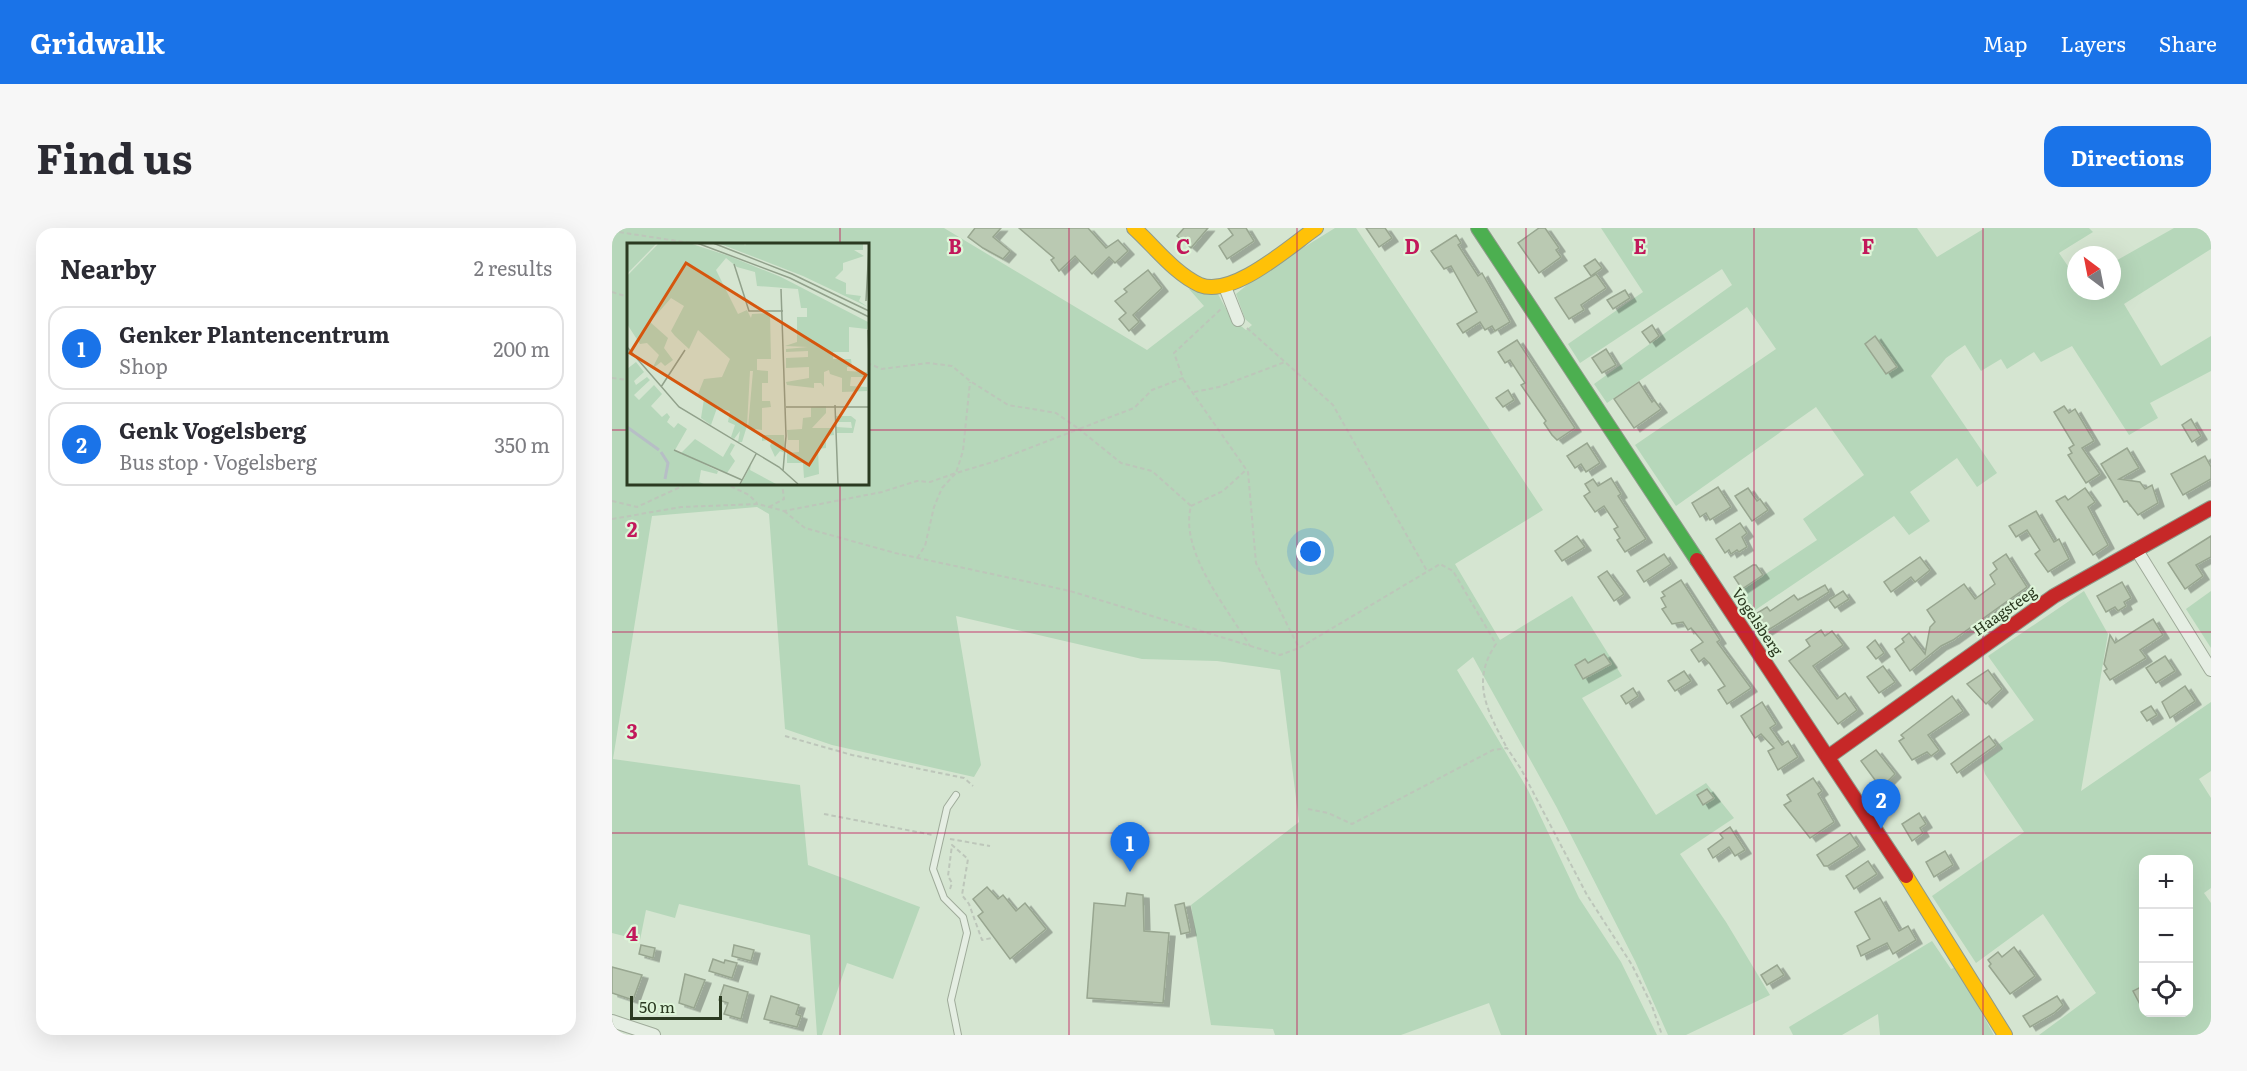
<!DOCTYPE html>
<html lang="en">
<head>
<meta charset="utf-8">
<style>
  body { margin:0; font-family:Literata,serif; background:#f7f7f7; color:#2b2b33 }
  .controls { position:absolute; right:18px; bottom:18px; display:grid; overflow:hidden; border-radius:12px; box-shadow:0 6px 24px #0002 }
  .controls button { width:54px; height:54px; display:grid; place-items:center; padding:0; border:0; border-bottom:2px solid #e1e1e2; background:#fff; color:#2b2b33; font:30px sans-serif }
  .compass { position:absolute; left:1455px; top:18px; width:54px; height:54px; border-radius:50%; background:#fff; box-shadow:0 6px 24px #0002; rotate:328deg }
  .scale { position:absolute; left:18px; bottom:15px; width:92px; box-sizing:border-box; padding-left:6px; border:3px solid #2b3a21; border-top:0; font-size:16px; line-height:21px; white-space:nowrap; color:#2b3a21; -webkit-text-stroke:4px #def5d9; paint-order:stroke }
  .you { position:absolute; left:699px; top:324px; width:21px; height:21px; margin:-15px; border:4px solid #fff; border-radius:50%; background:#1a73e8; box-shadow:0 0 0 9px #1a73e833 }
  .badge { display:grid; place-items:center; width:39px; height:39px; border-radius:50%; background:#1a73e8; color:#fff; font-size:20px; font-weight:700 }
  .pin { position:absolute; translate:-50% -50px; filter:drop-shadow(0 2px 3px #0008) }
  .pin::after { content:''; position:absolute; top:32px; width:21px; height:18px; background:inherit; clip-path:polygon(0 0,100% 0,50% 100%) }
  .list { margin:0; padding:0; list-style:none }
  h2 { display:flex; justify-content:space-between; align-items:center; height:78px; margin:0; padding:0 24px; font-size:26px }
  h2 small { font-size:20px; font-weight:400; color:#7c7c81 }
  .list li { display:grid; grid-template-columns:39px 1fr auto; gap:18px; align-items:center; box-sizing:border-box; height:84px; margin:0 12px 12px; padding:0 12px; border:2px solid #e1e1e2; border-radius:18px }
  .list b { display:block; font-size:22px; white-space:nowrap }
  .list p { margin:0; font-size:20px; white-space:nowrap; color:#7c7c81 }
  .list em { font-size:20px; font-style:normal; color:#7c7c81 }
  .icon { flex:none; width:33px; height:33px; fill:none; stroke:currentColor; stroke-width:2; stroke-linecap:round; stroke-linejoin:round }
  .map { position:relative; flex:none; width:1599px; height:807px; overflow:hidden; border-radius:18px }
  header { display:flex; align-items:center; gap:36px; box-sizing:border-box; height:84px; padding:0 30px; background:#1a73e8; color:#fff }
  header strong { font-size:28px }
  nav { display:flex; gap:33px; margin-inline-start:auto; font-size:21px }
  .intro { display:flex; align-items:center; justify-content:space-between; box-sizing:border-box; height:144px; padding:0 36px }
  h1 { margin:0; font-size:42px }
  .button { padding:15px 27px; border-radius:18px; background:#1a73e8; color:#fff; font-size:21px; font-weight:700 }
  main { display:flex; gap:36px; padding:0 36px }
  aside { flex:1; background:#fff; border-radius:18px; box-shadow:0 6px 24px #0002 }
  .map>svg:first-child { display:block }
</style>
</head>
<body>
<header>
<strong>Gridwalk</strong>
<nav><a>Map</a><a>Layers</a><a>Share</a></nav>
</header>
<div class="intro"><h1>Find us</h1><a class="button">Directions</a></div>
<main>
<aside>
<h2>Nearby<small>2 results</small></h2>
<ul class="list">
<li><span class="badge">1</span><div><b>Genker Plantencentrum</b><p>Shop</p></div><em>200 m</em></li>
<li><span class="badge">2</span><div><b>Genk Vogelsberg</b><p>Bus stop · Vogelsberg</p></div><em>350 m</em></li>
</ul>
</aside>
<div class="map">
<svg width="1599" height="807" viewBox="0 0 1599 807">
  <defs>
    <filter id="shadow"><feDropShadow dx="6" dy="3.5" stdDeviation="0" flood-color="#0004"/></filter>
  </defs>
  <rect width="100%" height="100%" fill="#d5e5d1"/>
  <g fill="#b6d7ba" fill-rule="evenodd">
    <path d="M0,0H332L535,122L592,78L577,61L606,66L619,90L634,102L640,97L633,91L624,66L647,47L723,0H744L931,282L843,336L888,412L960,368L1010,448L970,470L1044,587L1094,555L1122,590L1068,626L1114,694L1158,767L1074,807H1056L1023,733L944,578L861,429L845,442L916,562L967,670L1009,734L1045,807H889L877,775L789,807H663L661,801L599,797L579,677L687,594L668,442L605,433L530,431L344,388L369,537L362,549L220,517L173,501L157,286L145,279L40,288L1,531L188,557L196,637L308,679L281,751L235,735L210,807H205L198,707L67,676L63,690L34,682L28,712L0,705ZM16,16H255V255H16Z"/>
    <polygon points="989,0 1305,0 1325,29 1373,0 1477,0 1481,4 1447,25 1464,50 1464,63 1500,63 1500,35 1562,0 1599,0 1599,21 1512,76 1549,138 1599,108 1599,143 1538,175 1546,190 1517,207 1460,118 1429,134 1422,124 1395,141 1389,131 1369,143 1353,117 1334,130 1319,148 1385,245 1365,259 1345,230 1298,264 1318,293 1297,307 1282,288 1136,387 1122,367 1205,312 1191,291 1252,247 1204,179 1064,278 1023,217 1164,121 1135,79 995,175 982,156 1120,57 1110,41 968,135 956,116 1031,64"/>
    <path d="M1472,363L1496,406L1469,563L1599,474V543L1587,551L1599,570V660L1592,665L1599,675V807H1427L1484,765L1431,686L1364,735L1320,668L1412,604L1373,546L1370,535L1390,521L1387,516L1422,492L1376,428ZM1532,632H1576V784H1532Z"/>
    <polygon points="1599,363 1599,420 1574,381"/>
    <polygon points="1320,713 1339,741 1344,739 1382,807 1268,807 1266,786 1230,807 1181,807 1177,799"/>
  </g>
  <g fill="#bac9b2" stroke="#98a690" stroke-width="1.5" filter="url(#shadow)">
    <polygon points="363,0 389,0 381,9 398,23 391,31 371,20 356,9"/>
    <polygon points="407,0 476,0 494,20 506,12 516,23 503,35 497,29 480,46 463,28 447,43 439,32 442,30"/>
    <polygon points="572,0 596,0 579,20 565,8"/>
    <polygon points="616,0 634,0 642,13 615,31 607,18 621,7"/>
    <polygon points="754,0 773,0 780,10 767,19"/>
    <polygon points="927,0 933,0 947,20 944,22 949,29 927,45 906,15"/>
    <polygon points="844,7 849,15 846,17 866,48 870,45 898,94 883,103 880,98 873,102 868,94 851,105 845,96 865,84 839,38 832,41 819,23"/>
    <polygon points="983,31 990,40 979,48 972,38"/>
    <polygon points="536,42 550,60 521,87 527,94 517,103 507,91 514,85 503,73 515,64 512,61"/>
    <polygon points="984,46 994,60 969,77 972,82 957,91 943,70"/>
    <polygon points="1013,62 1018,70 1001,81 995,72"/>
    <polygon points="1040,97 1047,108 1038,115 1030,104"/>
    <polygon points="1263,108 1285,139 1274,146 1253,116"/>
    <polygon points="905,112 963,200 945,212 940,207 932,195 934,193 909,157 913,155 898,132 893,135 886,124"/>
    <polygon points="994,121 1004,137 990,145 980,130"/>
    <polygon points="1027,154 1040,174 1042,172 1049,181 1022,200 1002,171"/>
    <polygon points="896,162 902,172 891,179 884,170"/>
    <polygon points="1452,178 1457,185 1463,181 1482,213 1470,220 1488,246 1474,255 1456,227 1460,225 1457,220 1462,217 1442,184"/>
    <polygon points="1579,191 1589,208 1580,214 1570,197"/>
    <polygon points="975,215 988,235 974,244 969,236 963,240 955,228"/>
    <polygon points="1515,220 1527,240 1507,251 1528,254 1533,261 1540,257 1546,275 1526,287 1515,273 1512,274 1489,236"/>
    <polygon points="1593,228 1599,239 1599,251 1571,267 1559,246"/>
    <polygon points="999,250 1009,266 1006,268 1034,311 1013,324 1005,312 1008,310 1002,301 1006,299 992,278 983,284 972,268 978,264 973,256 981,251 986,258"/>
    <polygon points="1106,259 1119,279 1098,292 1094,285 1088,289 1080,275"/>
    <polygon points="1136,260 1145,273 1148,271 1156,282 1140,293 1123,268"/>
    <polygon points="1473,260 1483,274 1476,279 1496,317 1481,327 1444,273 1453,268 1456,272"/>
    <polygon points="1424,283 1442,314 1447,311 1457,331 1436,344 1423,326 1428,322 1415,302 1404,309 1397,298"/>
    <polygon points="1128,295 1135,305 1130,309 1135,319 1127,324 1125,322 1119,326 1117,322 1113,325 1104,311"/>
    <polygon points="965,308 973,319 950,333 943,323"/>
    <polygon points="1599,308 1599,329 1584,337 1591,348 1573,361 1556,335"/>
    <polygon points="1052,326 1059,336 1032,354 1025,343"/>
    <polygon points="1394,326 1415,359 1341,412 1329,418 1298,443 1283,421 1292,414 1290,411 1297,405 1313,426 1318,399 1323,394 1315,382 1352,356 1363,371 1383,356 1378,347 1385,341 1381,335"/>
    <polygon points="1308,329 1318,342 1303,354 1299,349 1279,364 1272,354"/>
    <polygon points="1141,337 1144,337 1151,347 1130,361 1122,349"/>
    <polygon points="995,343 1012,366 1002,373 986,349"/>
    <polygon points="1069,352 1108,412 1105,414 1139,460 1115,476 1106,462 1113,458 1098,436 1092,430 1087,434 1079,422 1091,414 1079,400 1076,402 1071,394 1060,396 1050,381 1054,379 1049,370 1053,368 1050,364"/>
    <polygon points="1510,354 1519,370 1512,374 1514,378 1506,383 1503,379 1494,384 1485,368"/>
    <polygon points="1213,357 1217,364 1153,404 1142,387 1155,379 1158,383 1182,367 1186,372"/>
    <polygon points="1231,363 1237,371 1223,380 1217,372"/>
    <polygon points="1541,391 1551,407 1528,422 1534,430 1498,452 1492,443 1495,441 1492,436 1498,407 1503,415"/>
    <polygon points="1209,402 1213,408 1220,403 1231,417 1201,438 1225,471 1233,465 1245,482 1226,496 1177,433 1198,418 1194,412"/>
    <polygon points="1263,412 1272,425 1264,431 1255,419"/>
    <polygon points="992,426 999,436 971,451 963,437 973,431 976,435"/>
    <polygon points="1553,428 1563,443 1544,455 1534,440"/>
    <polygon points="1271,438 1283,454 1267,465 1255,449"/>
    <polygon points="1376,442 1390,461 1374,476 1355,456"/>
    <polygon points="1072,443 1079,453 1063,463 1056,453"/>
    <polygon points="1573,458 1583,473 1558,490 1550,474"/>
    <polygon points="1021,460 1026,468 1014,476 1009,468"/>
    <polygon points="1340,468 1351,483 1316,507 1327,522 1319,528 1315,524 1300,532 1287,513 1292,510 1289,507"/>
    <polygon points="1150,474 1164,496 1158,500 1170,517 1176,513 1186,529 1166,542 1156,523 1162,520 1149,506 1143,510 1129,488"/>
    <polygon points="1539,478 1545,487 1535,493 1529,484"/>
    <polygon points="1377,508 1384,517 1345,545 1339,536"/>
    <polygon points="1264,522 1283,546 1269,560 1249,533"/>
    <polygon points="1201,550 1210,563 1206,566 1222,594 1198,610 1172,577 1179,573 1175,567"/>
    <polygon points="1095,561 1102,570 1091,577 1085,567"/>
    <polygon points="1307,585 1314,596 1308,600 1311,605 1300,613 1290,596"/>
    <polygon points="1118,599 1133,622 1123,628 1117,619 1101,630 1096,621 1111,610 1108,606"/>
    <polygon points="1238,605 1247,618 1216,638 1212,638 1205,627"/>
    <polygon points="1333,623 1341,637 1322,649 1314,634"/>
    <polygon points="1256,633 1265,646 1242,661 1234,648"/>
    <polygon points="375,659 386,671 391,667 404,683 413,675 434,701 398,731 366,688 371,684 361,671"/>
    <polygon points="515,665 531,667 532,703 557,705 551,775 475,770 482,675 513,678"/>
    <polygon points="1268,670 1287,703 1296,698 1304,712 1281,726 1275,715 1249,728 1245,718 1258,711 1243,684"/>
    <polygon points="572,675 578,704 569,706 563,677"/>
    <polygon points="29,717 43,720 41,730 27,726"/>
    <polygon points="122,717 142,722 139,733 120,728"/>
    <polygon points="1402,719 1423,748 1398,766 1377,738 1379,736 1376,732 1386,724 1390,729"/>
    <polygon points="101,731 112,735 113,732 125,735 120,750 97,743"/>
    <polygon points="1165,737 1172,747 1155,757 1149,747"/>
    <polygon points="0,739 30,747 21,772 0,765"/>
    <polygon points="73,746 93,752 82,780 67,775"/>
    <polygon points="112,757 136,764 129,791 112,786 116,775 107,772"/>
    <polygon points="1529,759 1532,764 1532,784 1521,763"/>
    <polygon points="159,768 187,777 184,786 189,788 185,799 152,791"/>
    <polygon points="1445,768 1451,777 1442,785 1418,799 1411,788"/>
  </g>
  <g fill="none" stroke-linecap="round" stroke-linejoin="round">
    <g stroke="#9fab9a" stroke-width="8">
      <polyline id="lane" points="344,567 335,580 321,641 332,670 351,689 355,705 339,772 346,807"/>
    </g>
    <g stroke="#9fab9a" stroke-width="14">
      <g id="street">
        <polyline points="613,59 626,92"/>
        <polyline points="1524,321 1599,442"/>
        <polyline points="0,793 42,807"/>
      </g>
    </g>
    <g stroke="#8f9a8a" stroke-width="16">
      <polyline id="fast" points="866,0 1085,332"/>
    </g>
    <g stroke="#8f9a8a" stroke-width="16">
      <g id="slow">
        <path d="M522,0C542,18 563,46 588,57C621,70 678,18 704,0"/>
        <polyline points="1294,648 1393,807"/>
      </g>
    </g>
    <g stroke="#8f9a8a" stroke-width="16">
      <g id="jam">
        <polyline points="1085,332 1294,648"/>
        <polyline points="1216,529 1442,368 1599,280"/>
      </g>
    </g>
    <g stroke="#bdc6ba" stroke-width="2" stroke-dasharray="4.5 3" stroke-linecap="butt">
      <polyline points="0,3 85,16"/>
      <polyline points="152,16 161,16"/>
      <polyline points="0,64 16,69"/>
      <polyline points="635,100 721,177 815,343"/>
      <polyline points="255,135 270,141 316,135 340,138 358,153 396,177 444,185 467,201 522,180 540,162 571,150 562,125 609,81"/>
      <polyline points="0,150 16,152"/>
      <polyline points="571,151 636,244 644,335 687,420"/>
      <polyline points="582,164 607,159 673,134"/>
      <polyline points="112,255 137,267 145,275"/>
      <polyline points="0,273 25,279 77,255"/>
      <polyline points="579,278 611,263 634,242"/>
      <polyline points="157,279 172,271 170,255"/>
      <path d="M172,283L193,300L283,325L458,363L668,427L687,420L828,336L841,343L884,416C858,454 876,484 895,520"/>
      <polyline points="0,291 69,279 146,276 172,283 270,264 305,253 318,254 344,245 351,223 358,154"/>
      <path d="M305,330L313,318L322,279L330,260L344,245L381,234L467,201L509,235L540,243L579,278C567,323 615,380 638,418"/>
      <polyline points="173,508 240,527 352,550 361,558"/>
      <polyline points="696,581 716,585 740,596 881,522 895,520 909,541 975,667 1020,737 1040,778 1050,807"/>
      <polyline points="212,586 321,607"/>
      <polyline points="338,611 378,618"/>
      <polyline points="338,661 340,655 336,648 340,617 356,631 350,667 357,676 370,712 380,710"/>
    </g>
    <use href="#lane" stroke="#e5eee3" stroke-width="6"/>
    <use href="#street" stroke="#e5eee3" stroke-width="12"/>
    <use href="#fast" stroke="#4caf50" stroke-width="14"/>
    <use href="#slow" stroke="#ffc107" stroke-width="14"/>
    <use href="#jam" stroke="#c62828" stroke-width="14"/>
  </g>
  <path fill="none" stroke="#c2185b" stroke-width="1.5" stroke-opacity="0.55" d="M228,0V16M457,0V807M685,0V807M914,0V807M1142,0V807M1371,0V807M0,202H16M255,202H1599M228,255V807M0,404H1599M0,605H1599"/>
  <g text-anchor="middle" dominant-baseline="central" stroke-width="4.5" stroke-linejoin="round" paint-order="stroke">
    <g font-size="15" fill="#2b3a21" stroke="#def5d9">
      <text transform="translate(1392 382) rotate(-35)">Haagsteeg</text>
      <text transform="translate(1146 393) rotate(56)">Vogelsberg</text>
    </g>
  </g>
  <g transform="translate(15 15)">
    <rect width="242" height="242" fill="#d5e5d1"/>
    <path d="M0,0H30L0,31ZM32,0H62L102,13L154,34L241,79L240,86L222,84V109H206V116H224L225,124H220V128L240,129V134H224L223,143L240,144V148L215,149V135L203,131L202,127L197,129V144L194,140H187V145L160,142L159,139L182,135V124L159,125V115L181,114V108L159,109V106L181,104L158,103L170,99V74H180V65H174L171,46L130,43L128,29L110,24L99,15L89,27L111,71L120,67L124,75L125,71L143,70L144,116H130V127L141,128V140H135V158H143L144,164L135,165V187L121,185L126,128H123L120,183L115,199H111L113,188L107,196L104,194L108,182L101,179L103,168L90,165L84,182L74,175L77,156L71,151L77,136L95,134L103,116L71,87L62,106L48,93L44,88L57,63L44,55L23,79L41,95L37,105L46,117L38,123L34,119L25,126L32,112L20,100L13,101L0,81V33ZM91,0H117L118,3L119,0H236V7H227L237,13L216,20V27L208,35L219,40V51L234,53L232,58L241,64L176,33ZM9,119L17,129L7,138L9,142L20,134L23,137L7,152L12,157L27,142L35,151L24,163L35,174L40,170L43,174L40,179L47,185L51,180L60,186L48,207L91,228L90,231L74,227L72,239L77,241H0V126ZM199,163V170L185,185H206L207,192L199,193V205L191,206L192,231L177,235L176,220H160V210L172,209V197H161L160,187L175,186L176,175L184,174V164ZM209,173H224L229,177L226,190H210L209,184L225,185L224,179H209ZM135,192H157L158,210L153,208L148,214L143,203L146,196L135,198ZM68,196L96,214L104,200L108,202L103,211L108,218L100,230L54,210ZM124,222L123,227L149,241H114Z" fill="#b6d7ba"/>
    <path fill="none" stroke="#b7bec6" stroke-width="3" d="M0,184L32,207M34,209L41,220L38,236"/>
    <path fill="none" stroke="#91a18b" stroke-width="1.5" d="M70,0L163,35L242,74M86,0L165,31L242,68M107,21L122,68H156M154,46L159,193L156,228M239,58L242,3M241,87L242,115M0,104L52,164L152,224L171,241M34,144L58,107M208,162L211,241M159,164H242M47,207L115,237M113,241L129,211"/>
    <path fill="#d5560e" fill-opacity="0.15" stroke="#d5560e" stroke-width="3" d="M59,20L239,132L182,222L3,110Z"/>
    <rect width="242" height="242" fill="none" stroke="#2b3a21" stroke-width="3"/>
  </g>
  <g font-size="20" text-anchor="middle" font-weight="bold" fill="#c2185b" stroke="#def5d9" stroke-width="4.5" stroke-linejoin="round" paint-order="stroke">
    <text x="343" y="26">B</text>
    <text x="571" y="26">C</text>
    <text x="800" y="26">D</text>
    <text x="1028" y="26">E</text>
    <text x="1256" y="26">F</text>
    <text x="20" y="309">2</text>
    <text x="20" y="511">3</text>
    <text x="20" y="713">4</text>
  </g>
</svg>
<div class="controls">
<button>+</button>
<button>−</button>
<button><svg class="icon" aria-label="locate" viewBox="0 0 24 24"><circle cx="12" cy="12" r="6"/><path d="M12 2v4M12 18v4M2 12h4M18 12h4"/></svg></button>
</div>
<svg class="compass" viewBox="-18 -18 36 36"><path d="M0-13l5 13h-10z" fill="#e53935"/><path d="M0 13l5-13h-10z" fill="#7c7c81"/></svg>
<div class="scale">50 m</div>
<div class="you"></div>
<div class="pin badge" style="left:518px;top:644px">1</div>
<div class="pin badge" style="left:1269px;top:601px">2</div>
</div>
</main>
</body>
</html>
